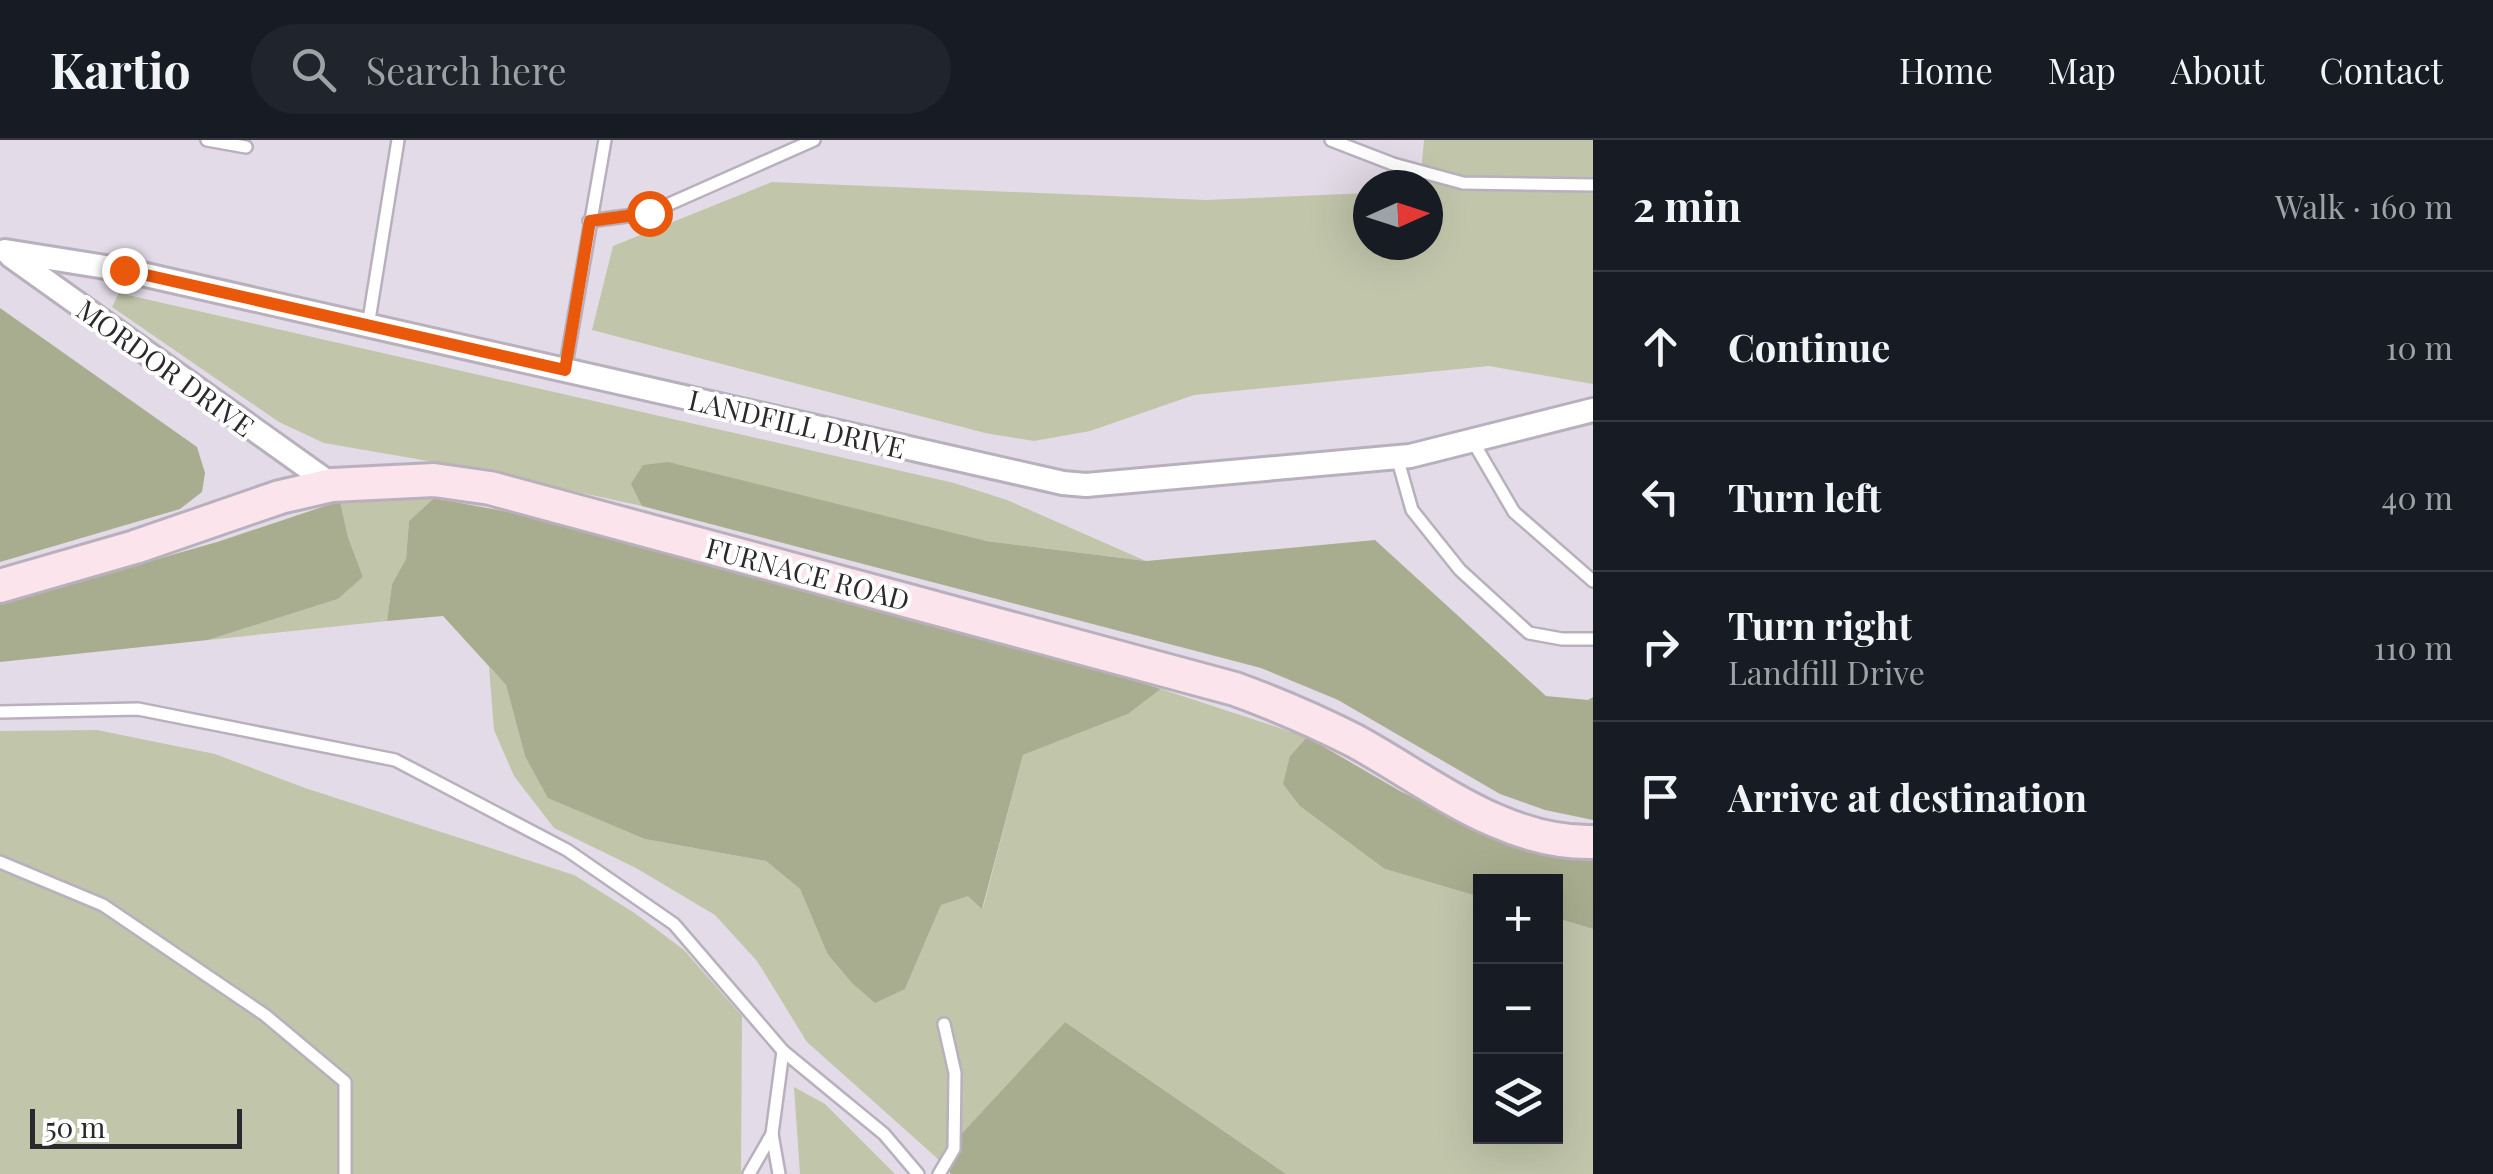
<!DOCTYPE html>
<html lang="en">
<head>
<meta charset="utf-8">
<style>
  body { margin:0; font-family:"Playfair Display",serif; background:#20242c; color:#f1f3f6 }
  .controls { position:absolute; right:30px; bottom:30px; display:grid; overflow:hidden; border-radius:0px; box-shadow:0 10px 40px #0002 }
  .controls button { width:90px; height:90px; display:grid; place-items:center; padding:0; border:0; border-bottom:2px solid #363941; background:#171b24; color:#f1f3f6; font:50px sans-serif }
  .compass { position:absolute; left:1353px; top:30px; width:90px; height:90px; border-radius:50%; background:#171b24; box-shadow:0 10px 40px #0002; rotate:87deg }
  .scale { position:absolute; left:30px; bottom:25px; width:212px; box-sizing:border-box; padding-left:10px; border:5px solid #2c292d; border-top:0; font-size:28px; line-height:35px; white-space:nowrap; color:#2c292d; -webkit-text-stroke:8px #fff; paint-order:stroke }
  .stop { position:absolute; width:30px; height:30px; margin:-22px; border:8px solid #ea580c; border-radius:50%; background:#fff }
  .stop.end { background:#ea580c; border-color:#fff; box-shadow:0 2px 10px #0008 }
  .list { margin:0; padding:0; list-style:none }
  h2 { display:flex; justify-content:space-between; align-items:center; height:130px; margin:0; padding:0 40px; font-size:42px }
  h2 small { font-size:32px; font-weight:400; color:#9ea1a6 }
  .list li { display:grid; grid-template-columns:65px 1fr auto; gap:30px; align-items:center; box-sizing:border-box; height:150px; padding:0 40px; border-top:2px solid #363941 }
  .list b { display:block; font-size:38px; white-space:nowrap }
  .list p { margin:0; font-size:32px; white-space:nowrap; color:#9ea1a6 }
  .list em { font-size:32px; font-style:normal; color:#9ea1a6 }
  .icon { flex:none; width:55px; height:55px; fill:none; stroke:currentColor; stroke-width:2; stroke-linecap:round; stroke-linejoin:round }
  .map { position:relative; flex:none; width:1593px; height:1034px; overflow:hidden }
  header { display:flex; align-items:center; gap:60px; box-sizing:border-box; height:140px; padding:0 50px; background:#171b24; border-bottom:2px solid #363941 }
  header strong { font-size:48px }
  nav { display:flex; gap:55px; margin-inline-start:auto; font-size:35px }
  .search { width:700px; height:90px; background:#20242c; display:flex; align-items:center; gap:25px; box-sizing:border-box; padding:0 35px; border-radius:55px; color:#9ea1a6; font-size:38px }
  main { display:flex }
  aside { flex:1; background:#171b24 }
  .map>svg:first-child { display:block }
</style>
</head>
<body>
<header>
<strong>Kartio</strong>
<div class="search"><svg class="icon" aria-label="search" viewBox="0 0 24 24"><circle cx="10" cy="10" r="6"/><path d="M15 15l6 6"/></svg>Search here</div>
<nav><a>Home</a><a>Map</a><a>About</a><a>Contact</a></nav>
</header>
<main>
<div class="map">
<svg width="1593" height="1034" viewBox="0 0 1593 1034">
  <rect width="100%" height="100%" fill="#e3dbe7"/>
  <g fill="#c1c5aa">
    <polygon points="1424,0 1593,0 1593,244 1489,226 1194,255 1090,291 1034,301 985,293 592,190 613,106 772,42 1206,60 1368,53 1368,105 1428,105 1428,45 1420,45"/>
    <polygon points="119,153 954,343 1007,360 1146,421 986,401 632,343 642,366 463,327 324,303 279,282 112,167"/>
    <polygon points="434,358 409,381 406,419 392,444 387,481 208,500 338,459 363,437 348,397 340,361"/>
    <polygon points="489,527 506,545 525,616 645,699 766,721 800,749 827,813 905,849 941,765 968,755 983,768 1023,615 1128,574 1161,549 1307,597 1290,616 1385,729 1480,757 1480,996 1556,996 1556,778 1593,789 1593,1034 1286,1034 1065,882 938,1019 807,902 757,821 715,775 636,728 554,688 514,636 494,590"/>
    <polygon points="97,590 215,614 305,648 574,735 636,774 684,810 742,876 741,1034 0,1034 0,591"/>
    <polygon points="794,947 825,964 895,1034 800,1034"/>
  </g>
  <g fill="#a9ad8f">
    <polygon points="0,168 197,307 205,333 202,352 180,369 0,422"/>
    <polygon points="668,322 986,401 1146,421 1375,400 1546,556 1588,560 1593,557 1593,680 1545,670 1500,654 1338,560 1261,528 642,366 631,344 643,325"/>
    <polygon points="434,358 524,375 955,483 1161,549 1128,574 1023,615 982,769 968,756 941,765 905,849 875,863 852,843 827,813 800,749 766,721 645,699 548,658 525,616 506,545 443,476 387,481 392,444 406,419 409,381"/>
    <polygon points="340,361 348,397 363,437 338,459 208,500 0,522 0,464 217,402"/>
    <polygon points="1307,597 1400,651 1507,702 1593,714 1593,789 1556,778 1556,742 1480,742 1480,757 1385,729 1300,666 1283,644 1290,616"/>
    <polygon points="1065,882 1286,1034 951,1034 938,1019"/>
  </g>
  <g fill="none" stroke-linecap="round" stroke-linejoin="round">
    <g stroke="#b8b0bc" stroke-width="16">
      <g id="lane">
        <polyline points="207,0 246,7"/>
        <polyline points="1331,0 1393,24 1463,43 1593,45"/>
        <polyline points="589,81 649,73 814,0"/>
        <polyline points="368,186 398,0"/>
        <polyline points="565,230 605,0"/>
        <polyline points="1472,300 1514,372 1593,441"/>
        <polyline points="1397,317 1412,370 1460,430 1529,493 1562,499 1593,499"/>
        <polyline points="0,572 138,569 395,620 567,710 674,784 783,911 884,994 918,1034"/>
        <polyline points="0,722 103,765 265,875 345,942 345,1034"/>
        <polyline points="772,994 779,1034"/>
        <polyline points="749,1034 772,994 783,911"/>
        <polyline points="939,1034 954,1009 955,933 944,884"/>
      </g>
    </g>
    <g stroke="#b8b0bc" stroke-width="28">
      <g id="street">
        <polyline points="5,111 124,130 1063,343 1086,345 1410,316 1593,270"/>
        <polyline points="11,116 332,345"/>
      </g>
    </g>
    <g stroke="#b8b0bc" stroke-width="38">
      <path id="secondary" d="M0,446L135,407L280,357L332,345L434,340L490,348L1235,549C1276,564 1316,581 1355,601C1430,642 1503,704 1593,702"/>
    </g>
    <use href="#lane" stroke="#fff" stroke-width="11"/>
    <use href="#street" stroke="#fff" stroke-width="22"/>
    <use href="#secondary" stroke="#fbe4eb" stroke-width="32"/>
  </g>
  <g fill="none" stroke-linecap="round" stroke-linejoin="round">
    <polyline stroke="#ea580c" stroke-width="12" points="124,130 565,230 590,81 649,73"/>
  </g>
  <g text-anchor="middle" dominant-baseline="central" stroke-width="8" stroke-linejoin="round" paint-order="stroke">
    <g font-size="28" fill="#2c292d" stroke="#fff">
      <text transform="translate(166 227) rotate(36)">MORDOR DRIVE</text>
      <text transform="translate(797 283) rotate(13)">LANDFILL DRIVE</text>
      <text transform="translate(808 433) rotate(15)">FURNACE ROAD</text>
    </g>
  </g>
</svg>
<div class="controls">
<button>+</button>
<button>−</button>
<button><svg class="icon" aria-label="layers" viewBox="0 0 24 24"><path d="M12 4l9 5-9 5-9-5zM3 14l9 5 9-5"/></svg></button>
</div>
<svg class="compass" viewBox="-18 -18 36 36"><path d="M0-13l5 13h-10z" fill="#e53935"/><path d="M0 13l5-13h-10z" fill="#9ea1a6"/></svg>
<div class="scale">50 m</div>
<div class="stop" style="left:649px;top:73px"></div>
<div class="stop end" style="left:124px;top:130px"></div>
</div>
<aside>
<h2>2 min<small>Walk · 160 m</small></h2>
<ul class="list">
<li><svg class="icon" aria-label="ahead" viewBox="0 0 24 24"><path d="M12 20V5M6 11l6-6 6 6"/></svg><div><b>Continue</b></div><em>10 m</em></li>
<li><svg class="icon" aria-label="left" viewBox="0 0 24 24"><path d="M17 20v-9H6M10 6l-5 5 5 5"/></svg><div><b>Turn left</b></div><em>40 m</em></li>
<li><svg class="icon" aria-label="right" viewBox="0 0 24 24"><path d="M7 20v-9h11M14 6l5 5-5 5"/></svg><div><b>Turn right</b><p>Landfill Drive</p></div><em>110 m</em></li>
<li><svg class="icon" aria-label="arrive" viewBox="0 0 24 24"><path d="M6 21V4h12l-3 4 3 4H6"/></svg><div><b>Arrive at destination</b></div></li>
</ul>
</aside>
</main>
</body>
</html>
